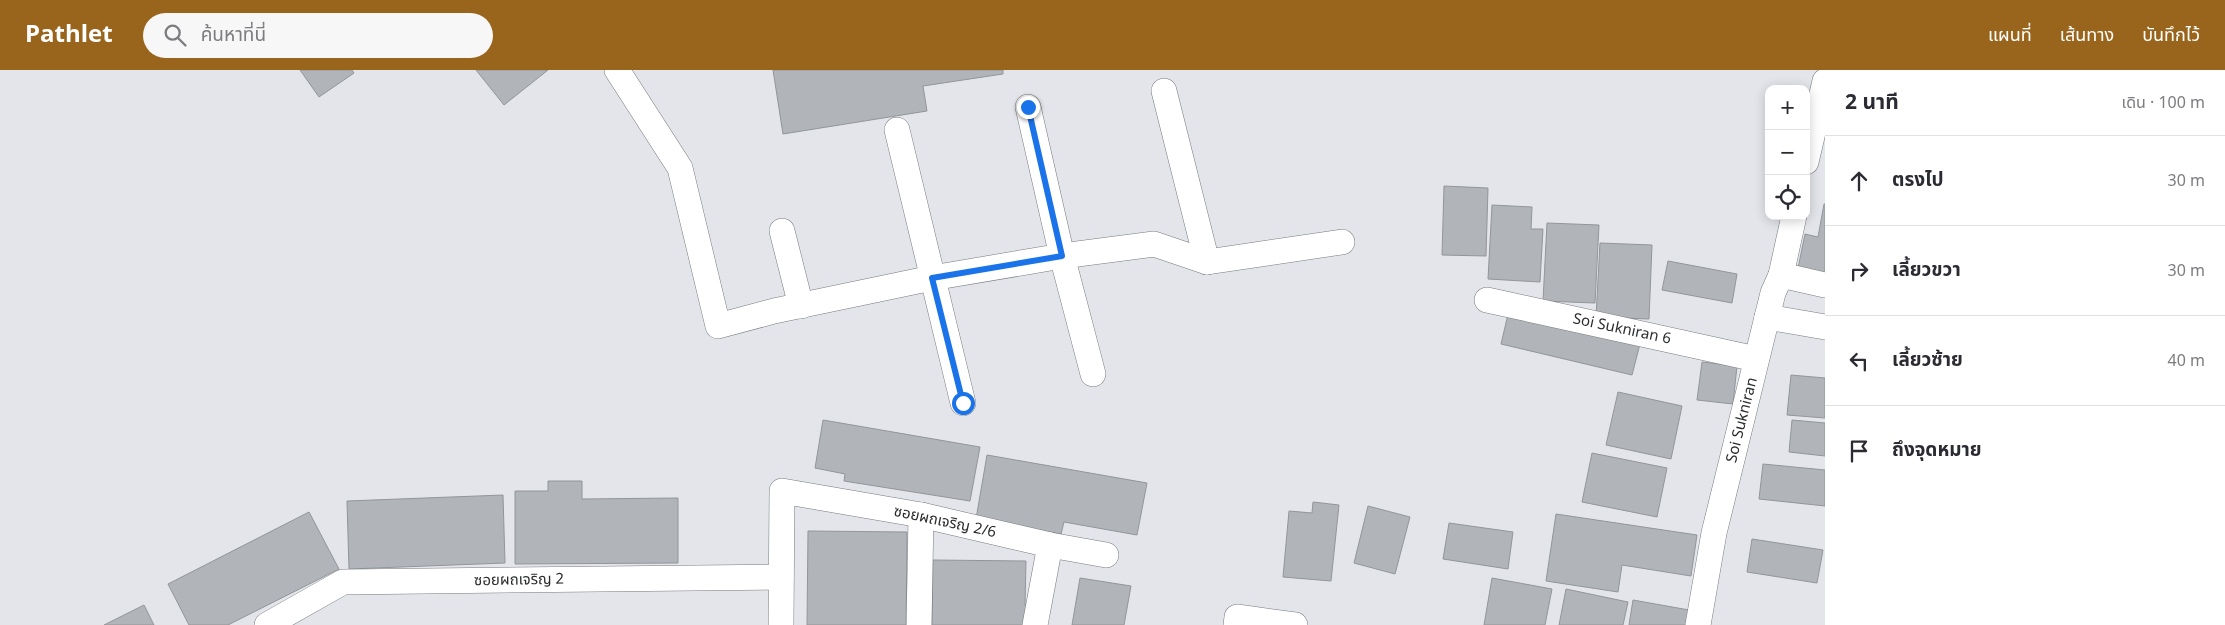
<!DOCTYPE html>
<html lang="th">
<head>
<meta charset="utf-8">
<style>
  body { margin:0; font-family:Georgia,"Noto Sans Thai",serif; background:#f7f7f7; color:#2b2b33 }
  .controls { position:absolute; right:15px; top:15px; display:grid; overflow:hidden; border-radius:10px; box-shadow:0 2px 12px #0003 }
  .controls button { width:45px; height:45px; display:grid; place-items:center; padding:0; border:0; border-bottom:1px solid #e1e1e2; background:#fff; color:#2b2b33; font:25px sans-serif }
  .stop { position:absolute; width:15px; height:15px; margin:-11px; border:4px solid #1a73e8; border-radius:50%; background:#fff }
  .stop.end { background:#1a73e8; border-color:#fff; box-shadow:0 1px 5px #0008 }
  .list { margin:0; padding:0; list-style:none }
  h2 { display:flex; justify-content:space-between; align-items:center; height:65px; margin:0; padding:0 20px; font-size:21px }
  h2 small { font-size:16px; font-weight:400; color:#7c7c81 }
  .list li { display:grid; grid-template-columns:32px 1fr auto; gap:15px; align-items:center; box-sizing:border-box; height:90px; padding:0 20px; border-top:1px solid #e1e1e2 }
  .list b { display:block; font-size:19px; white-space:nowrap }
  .list em { font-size:16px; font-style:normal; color:#7c7c81 }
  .icon { flex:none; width:28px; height:28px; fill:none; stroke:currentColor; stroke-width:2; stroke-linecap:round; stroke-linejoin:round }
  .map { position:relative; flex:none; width:1825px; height:555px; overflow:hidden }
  header { display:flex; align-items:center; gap:30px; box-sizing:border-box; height:70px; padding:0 25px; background:#99651c; color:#fff }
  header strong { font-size:24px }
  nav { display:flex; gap:28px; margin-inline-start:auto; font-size:18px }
  .search { width:350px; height:45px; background:#f7f7f7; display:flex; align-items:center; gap:12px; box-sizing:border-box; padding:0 18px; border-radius:28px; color:#7c7c81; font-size:19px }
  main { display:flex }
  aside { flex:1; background:#fff }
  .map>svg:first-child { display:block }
</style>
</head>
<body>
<header>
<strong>Pathlet</strong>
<div class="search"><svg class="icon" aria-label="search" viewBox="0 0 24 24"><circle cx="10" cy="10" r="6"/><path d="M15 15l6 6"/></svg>ค้นหาที่นี่</div>
<nav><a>แผนที่</a><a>เส้นทาง</a><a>บันทึกไว้</a></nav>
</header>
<main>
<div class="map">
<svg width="1825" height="555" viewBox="0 0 1825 555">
  <rect width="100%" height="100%" fill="#e3e5ea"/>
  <g fill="#b1b4b8" stroke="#929599">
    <polygon points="300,0 352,0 354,3 319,27"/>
    <polygon points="476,0 548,0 504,35"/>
    <polygon points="773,0 1003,0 1003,4 923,16 927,41 783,64"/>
    <polygon points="1444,116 1488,118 1486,186 1442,185"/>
    <polygon points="1824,134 1825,134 1825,208 1797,203 1805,164 1818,167"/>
    <polygon points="1492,135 1532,137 1531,159 1543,159 1540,212 1488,209"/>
    <polygon points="1547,153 1599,155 1595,233 1543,231"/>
    <polygon points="1600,173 1652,175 1649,249 1596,247"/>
    <polygon points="1668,191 1737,204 1732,233 1662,220"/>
    <polygon points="1509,240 1641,270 1632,305 1501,274"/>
    <polygon points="1702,292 1737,296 1733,334 1697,330"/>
    <polygon points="1791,305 1825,308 1825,348 1787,345"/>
    <polygon points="1618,322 1682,336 1671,389 1606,375"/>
    <polygon points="823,350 980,377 970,431 844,411 845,404 815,398"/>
    <polygon points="1792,350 1825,353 1825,386 1789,382"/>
    <polygon points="1592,383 1667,398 1657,447 1582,432"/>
    <polygon points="987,385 1147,413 1137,465 1064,452 1061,464 976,449"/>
    <polygon points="1763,394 1825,400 1825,436 1759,429"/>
    <polygon points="548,411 582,411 582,429 678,428 678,493 515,494 515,421 548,421"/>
    <polygon points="503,425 505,493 349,499 347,431"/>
    <polygon points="1313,432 1339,435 1331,511 1283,507 1289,441 1312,443"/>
    <polygon points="1368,436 1410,447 1395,504 1354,493"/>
    <polygon points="309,442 339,499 228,555 189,555 168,514"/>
    <polygon points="1556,444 1697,465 1691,506 1622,495 1618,522 1546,511"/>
    <polygon points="1449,453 1513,462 1508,499 1443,489"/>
    <polygon points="808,461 907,462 906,555 807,555"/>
    <polygon points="1752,469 1823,480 1817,513 1747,502"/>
    <polygon points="933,490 1026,491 1025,535 1028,535 1028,555 932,555"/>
    <polygon points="1080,508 1131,516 1124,555 1072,555"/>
    <polygon points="1492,508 1552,519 1545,555 1484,555"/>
    <polygon points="1566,519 1628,532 1623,555 1559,555"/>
    <polygon points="1633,530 1689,540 1687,555 1629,555"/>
    <polygon points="144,535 154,555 104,555"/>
  </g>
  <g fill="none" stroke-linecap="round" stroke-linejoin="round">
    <g stroke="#787a7e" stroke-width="26">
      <g id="street">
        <polyline points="617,0 680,98 718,256 774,241 932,208 1062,186 1154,174 1207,192 1342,172"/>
        <polyline points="1164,21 1207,192"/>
        <polyline points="1028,37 1062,186 1093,304"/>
        <polyline points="897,60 963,333"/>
        <polyline points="1806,92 1825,11"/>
        <polyline points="782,161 801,236"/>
        <polyline points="1781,205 1825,215"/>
        <polyline points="1487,230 1756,289"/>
        <polyline points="1767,247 1825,257"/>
        <polyline points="267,555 343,512 781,507"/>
        <polyline points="781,555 782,421 921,445 1050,475 1106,485"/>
        <polyline points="919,555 921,445"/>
        <polyline points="1035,555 1050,475"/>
        <polyline points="1236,555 1237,547 1295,555"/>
        <polyline points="1698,555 1714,463 1773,223 1781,205 1794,146"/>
      </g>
    </g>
    <use href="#street" stroke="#fff" stroke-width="25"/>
  </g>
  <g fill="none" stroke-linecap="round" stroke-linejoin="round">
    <polyline stroke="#1a73e8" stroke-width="6" points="963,333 932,208 1062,186 1028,37"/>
  </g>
  <g text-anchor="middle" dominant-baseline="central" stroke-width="5" stroke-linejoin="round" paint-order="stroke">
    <g font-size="15" fill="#2b2c2e" stroke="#fff">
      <text transform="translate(1622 259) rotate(12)">Soi Sukniran 6</text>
      <text transform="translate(1742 350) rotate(-76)">Soi Sukniran</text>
      <text transform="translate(945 452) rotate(12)">ซอยผถเจริญ 2/6</text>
      <text transform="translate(519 510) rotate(-1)">ซอยผถเจริญ 2</text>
    </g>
  </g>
</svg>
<div class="controls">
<button>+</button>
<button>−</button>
<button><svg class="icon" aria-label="locate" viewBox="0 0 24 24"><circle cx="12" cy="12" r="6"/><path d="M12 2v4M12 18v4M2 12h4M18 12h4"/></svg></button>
</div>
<div class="stop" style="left:963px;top:333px"></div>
<div class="stop end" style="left:1028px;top:37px"></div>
</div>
<aside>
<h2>2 นาที<small>เดิน · 100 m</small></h2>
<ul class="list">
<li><svg class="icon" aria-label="ahead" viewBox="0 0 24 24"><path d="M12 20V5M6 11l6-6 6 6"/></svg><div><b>ตรงไป</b></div><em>30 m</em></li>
<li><svg class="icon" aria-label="right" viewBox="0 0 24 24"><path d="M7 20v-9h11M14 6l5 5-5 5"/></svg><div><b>เลี้ยวขวา</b></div><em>30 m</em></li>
<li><svg class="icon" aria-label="left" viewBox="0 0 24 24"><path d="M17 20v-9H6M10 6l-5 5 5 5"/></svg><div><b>เลี้ยวซ้าย</b></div><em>40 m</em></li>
<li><svg class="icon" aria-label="arrive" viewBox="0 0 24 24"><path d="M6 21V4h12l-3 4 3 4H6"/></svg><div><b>ถึงจุดหมาย</b></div></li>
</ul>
</aside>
</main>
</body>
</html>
